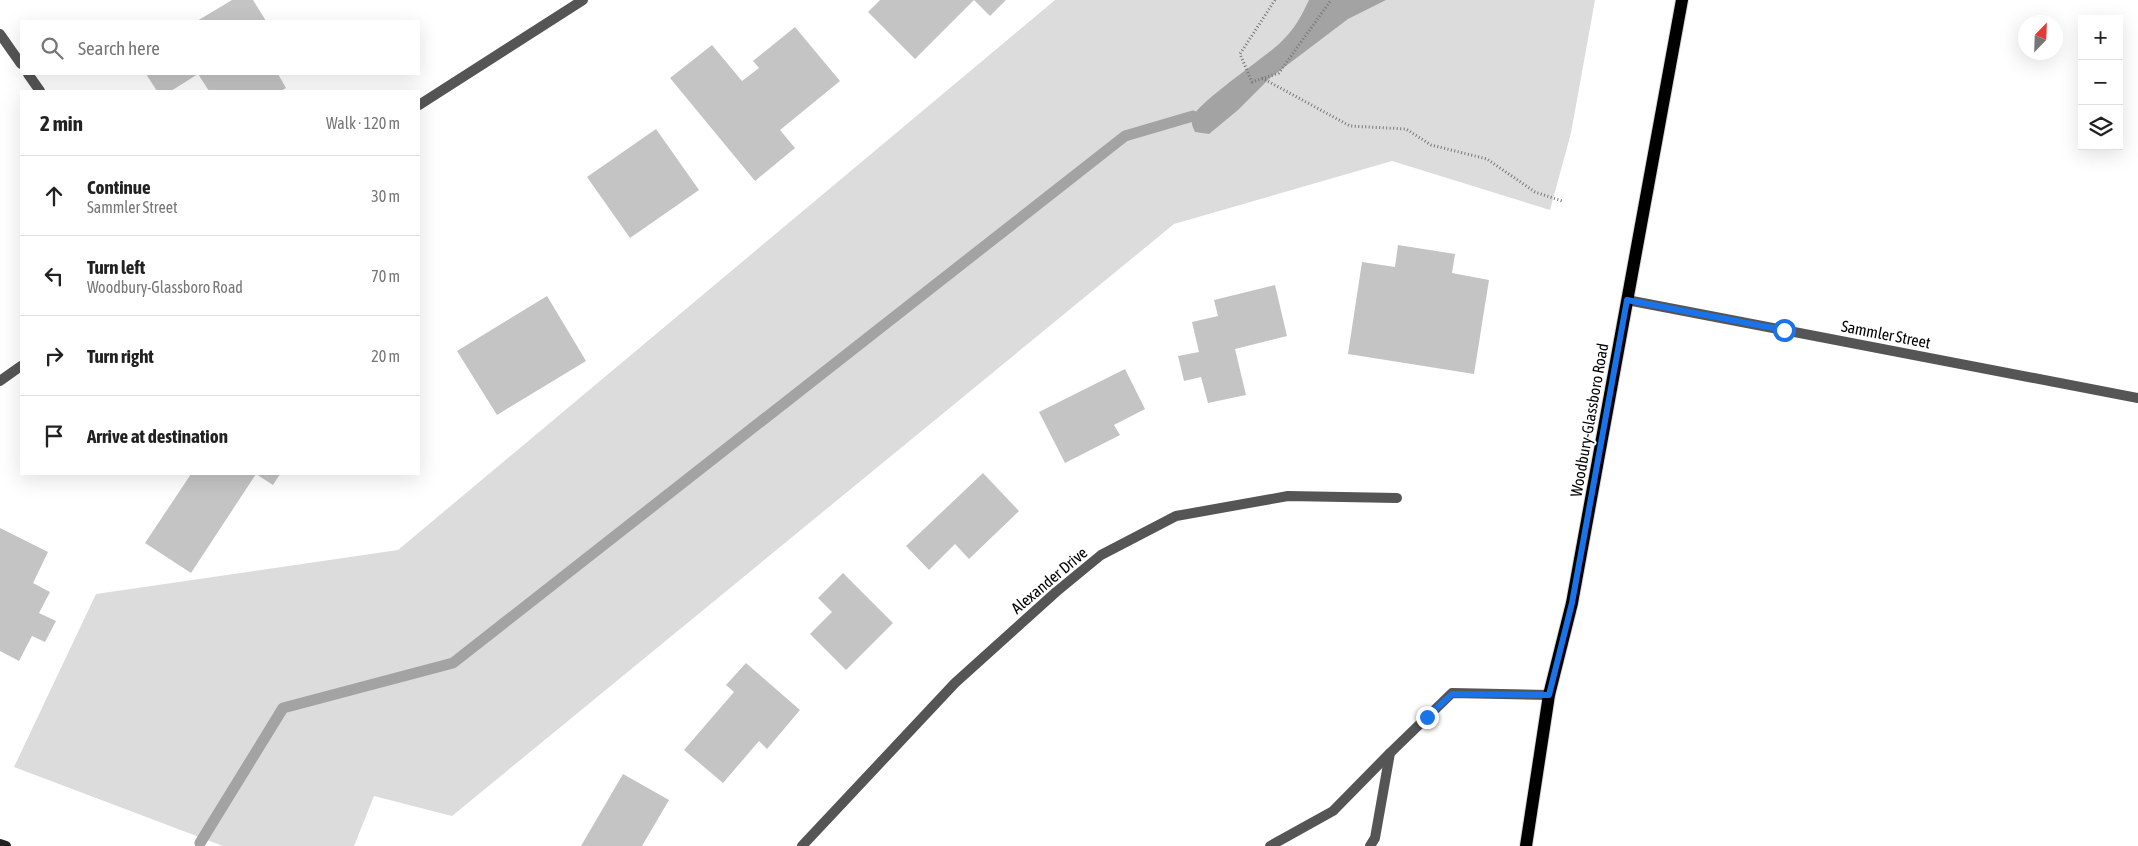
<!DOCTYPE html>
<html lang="en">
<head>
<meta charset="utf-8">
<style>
  body { margin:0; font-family:"Asap Condensed",sans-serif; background:#f6f6f6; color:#222 }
  .controls { position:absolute; right:15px; top:15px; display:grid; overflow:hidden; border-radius:0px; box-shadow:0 5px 20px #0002 }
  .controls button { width:45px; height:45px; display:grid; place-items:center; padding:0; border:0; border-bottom:1px solid #e0e0e0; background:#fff; color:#222; font:25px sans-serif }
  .compass { position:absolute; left:2018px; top:15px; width:45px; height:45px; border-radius:50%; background:#fff; box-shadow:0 5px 20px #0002; rotate:23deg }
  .stop { position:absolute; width:15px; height:15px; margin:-11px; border:4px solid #1a73e8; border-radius:50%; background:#fff }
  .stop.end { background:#1a73e8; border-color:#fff; box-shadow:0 1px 5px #0008 }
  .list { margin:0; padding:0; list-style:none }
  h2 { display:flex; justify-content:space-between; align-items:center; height:65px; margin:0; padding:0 20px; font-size:21px }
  h2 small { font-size:16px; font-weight:400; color:#767676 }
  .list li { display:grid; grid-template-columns:32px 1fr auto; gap:15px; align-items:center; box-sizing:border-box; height:80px; padding:0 20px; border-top:1px solid #e0e0e0 }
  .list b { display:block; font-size:19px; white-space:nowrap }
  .list p { margin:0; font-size:16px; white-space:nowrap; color:#767676 }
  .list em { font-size:16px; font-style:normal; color:#767676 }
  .icon { flex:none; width:28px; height:28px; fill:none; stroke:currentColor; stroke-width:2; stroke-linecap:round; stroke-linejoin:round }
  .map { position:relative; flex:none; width:2138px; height:846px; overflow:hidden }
  .search { position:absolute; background:#fff; box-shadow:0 5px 20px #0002; left:20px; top:20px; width:400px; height:55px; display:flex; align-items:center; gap:12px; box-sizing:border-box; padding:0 18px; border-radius:0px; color:#767676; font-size:19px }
  .panel { position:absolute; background:#fff; box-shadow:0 5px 20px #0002; left:20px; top:90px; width:400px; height:385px; border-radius:0px }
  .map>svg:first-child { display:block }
</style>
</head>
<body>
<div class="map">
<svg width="2138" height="846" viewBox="0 0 2138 846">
  <rect width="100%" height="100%" fill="#fff"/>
  <polygon fill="#dcdcdc" points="1055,0 1595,0 1571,133 1550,210 1392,161 1174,224 452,816 374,796 354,846 223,846 14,767 96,594 398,550"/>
  <path fill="#a3a3a3" d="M1309,0H1386L1348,19L1270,78L1238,110L1209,134L1195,132C1193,127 1190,123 1193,117C1198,102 1266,57 1281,42C1294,30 1302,15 1309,0Z"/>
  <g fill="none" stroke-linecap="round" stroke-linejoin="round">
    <polyline stroke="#a3a3a3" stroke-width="11" points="200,843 283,708 453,663 1125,136 1193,116"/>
  </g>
  <g fill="#c4c4c4">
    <polygon points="232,0 253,0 266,21 197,21"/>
    <polygon points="880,0 1006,0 990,16 974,0 915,59 868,12"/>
    <polygon points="795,27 840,81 780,130 795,148 755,181 670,78 712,45 742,81 759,68 753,61"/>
    <polygon points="146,74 278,74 286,88 281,91 209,91 198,74 171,91 157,91"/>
    <polygon points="656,129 699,190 630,238 587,177"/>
    <polygon points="1398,245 1455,254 1452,273 1489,280 1474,374 1348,354 1362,262 1395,267"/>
    <polygon points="1275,285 1287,336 1235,349 1246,395 1208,403 1201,377 1184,381 1178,356 1199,352 1192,322 1218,316 1214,300"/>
    <polygon points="547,296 586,361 497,415 457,351"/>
    <polygon points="1125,369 1145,409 1114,425 1120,435 1065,463 1039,412"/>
    <polygon points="983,473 1019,511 969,559 955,544 929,570 906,546"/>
    <polygon points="191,474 280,474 273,485 256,474 191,573 145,543"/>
    <polygon points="0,528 48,552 33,583 50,592 39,613 56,621 45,642 32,636 19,661 0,651"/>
    <polygon points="843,573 893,623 846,670 810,634 832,612 818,598"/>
    <polygon points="746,663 800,710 767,749 759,741 723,783 684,750 734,692 726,685"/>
    <polygon points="623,774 669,800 642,846 581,846"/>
  </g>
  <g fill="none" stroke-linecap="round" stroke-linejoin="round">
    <g stroke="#dbdbdb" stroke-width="14">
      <polyline id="primary" points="1526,846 1549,695 1572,603 1682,0"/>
    </g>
    <g stroke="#777" stroke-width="3" stroke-dasharray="1 2.5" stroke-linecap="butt">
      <polyline points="1275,0 1240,54 1252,82 1279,73 1331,0"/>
      <polyline points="1262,78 1350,126 1406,129 1431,145 1487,159 1535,192 1562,201"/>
    </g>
    <g stroke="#555" stroke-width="10">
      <polyline points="1270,846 1333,811 1390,753"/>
      <polyline points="1370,846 1375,838 1390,753 1452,693 1549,695"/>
    </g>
    <g stroke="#555" stroke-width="10">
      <polyline points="0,34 21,64"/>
      <polyline points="28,74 40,91"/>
      <polyline points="419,105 583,0"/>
      <polyline points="1627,300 2138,398"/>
      <polyline points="0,381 21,366"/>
      <polyline points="802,846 955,683 1056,592 1101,555 1176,516 1288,496 1397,498"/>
    </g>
    <polyline stroke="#222" stroke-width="10" points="0,844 6,846"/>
    <use href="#primary" stroke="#000" stroke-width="12"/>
  </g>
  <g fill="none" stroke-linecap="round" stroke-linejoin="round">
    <polyline stroke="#1a73e8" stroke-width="6" points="1427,717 1452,694 1549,695 1572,603 1627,300 1784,330"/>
  </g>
  <g text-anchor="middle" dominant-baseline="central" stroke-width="4" stroke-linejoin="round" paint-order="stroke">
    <g font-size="16" fill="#000" stroke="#fff">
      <text transform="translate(1886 334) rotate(11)">Sammler Street</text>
      <text transform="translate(1589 420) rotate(-80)">Woodbury-Glassboro Road</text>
      <text transform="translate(1049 580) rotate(-40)">Alexander Drive</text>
    </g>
  </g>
</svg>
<div class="controls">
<button>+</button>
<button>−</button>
<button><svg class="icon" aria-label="layers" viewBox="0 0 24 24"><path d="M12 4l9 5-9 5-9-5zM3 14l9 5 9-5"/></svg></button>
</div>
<svg class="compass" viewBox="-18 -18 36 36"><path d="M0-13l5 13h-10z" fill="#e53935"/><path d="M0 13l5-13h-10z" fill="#767676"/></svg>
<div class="stop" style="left:1784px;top:330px"></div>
<div class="stop end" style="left:1427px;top:717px"></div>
<div class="search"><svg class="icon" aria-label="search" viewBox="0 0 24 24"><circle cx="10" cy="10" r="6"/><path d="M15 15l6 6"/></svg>Search here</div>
<section class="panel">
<h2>2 min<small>Walk · 120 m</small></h2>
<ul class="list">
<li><svg class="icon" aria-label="ahead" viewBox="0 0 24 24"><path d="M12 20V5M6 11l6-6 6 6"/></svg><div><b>Continue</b><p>Sammler Street</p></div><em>30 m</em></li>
<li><svg class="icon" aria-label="left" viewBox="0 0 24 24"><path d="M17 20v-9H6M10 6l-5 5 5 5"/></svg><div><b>Turn left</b><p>Woodbury-Glassboro Road</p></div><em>70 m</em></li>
<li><svg class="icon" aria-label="right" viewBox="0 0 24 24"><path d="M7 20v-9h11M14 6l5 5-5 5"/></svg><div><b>Turn right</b></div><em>20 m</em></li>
<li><svg class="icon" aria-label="arrive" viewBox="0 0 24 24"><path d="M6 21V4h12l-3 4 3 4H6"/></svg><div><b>Arrive at destination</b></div></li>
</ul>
</section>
</div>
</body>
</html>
